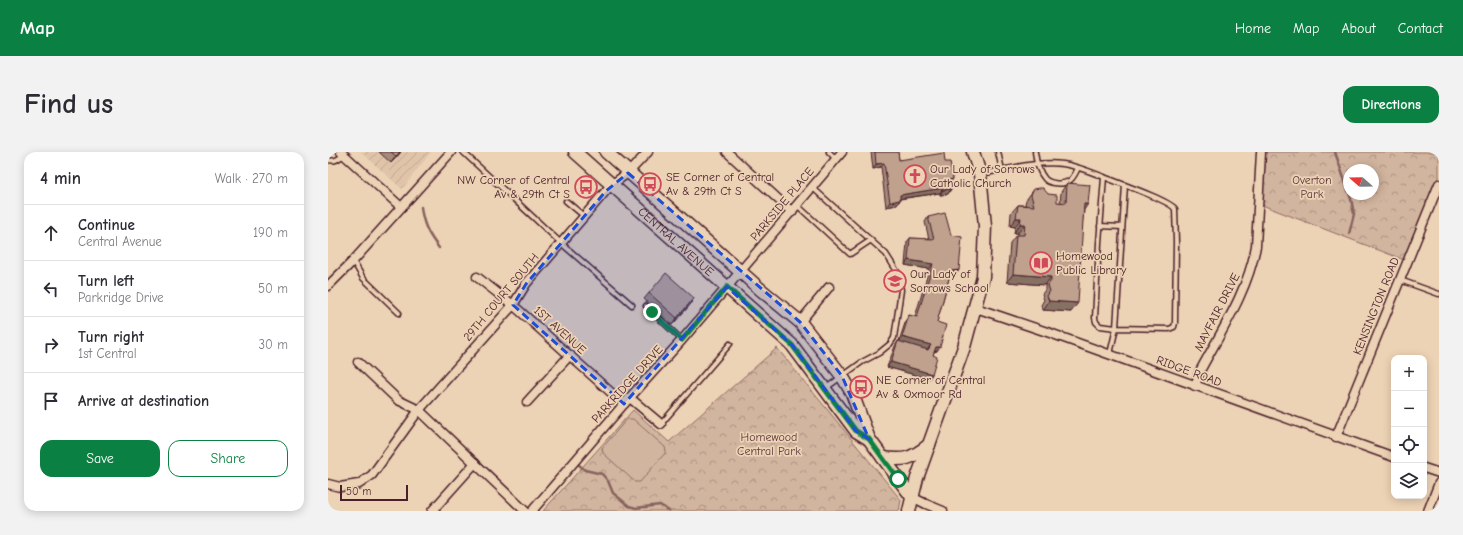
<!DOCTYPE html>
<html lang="en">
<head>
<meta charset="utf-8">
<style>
  body { margin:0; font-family:"Comic Neue",sans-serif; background:#f2f2f3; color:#2b2b33 }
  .controls { position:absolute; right:12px; bottom:12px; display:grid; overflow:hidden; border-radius:8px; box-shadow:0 2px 10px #0003 }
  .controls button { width:36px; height:36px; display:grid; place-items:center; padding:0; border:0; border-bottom:1px solid #e1e1e2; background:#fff; color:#2b2b33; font:20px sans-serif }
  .compass { position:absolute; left:1015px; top:12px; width:36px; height:36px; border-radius:50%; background:#fff; box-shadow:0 2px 10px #0003; rotate:290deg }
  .scale { position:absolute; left:12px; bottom:10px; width:68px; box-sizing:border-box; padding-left:4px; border:2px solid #4a1f2b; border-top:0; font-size:11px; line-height:14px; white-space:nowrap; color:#4a1f2b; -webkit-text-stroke:3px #edd3b5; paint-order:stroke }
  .stop { position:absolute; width:12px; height:12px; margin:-9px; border:3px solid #0b8043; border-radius:50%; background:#fff }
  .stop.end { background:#0b8043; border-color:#fff; box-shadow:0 1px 4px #0008 }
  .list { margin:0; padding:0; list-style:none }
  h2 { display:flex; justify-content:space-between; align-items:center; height:52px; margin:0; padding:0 16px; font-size:17px }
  h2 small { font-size:13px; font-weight:400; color:#7c7c81 }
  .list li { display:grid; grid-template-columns:26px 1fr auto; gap:12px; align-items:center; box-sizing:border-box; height:56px; padding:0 16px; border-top:1px solid #e1e1e2 }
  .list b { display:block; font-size:15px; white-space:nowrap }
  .list p { margin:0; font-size:13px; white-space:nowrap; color:#7c7c81 }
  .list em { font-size:13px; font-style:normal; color:#7c7c81 }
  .actions { display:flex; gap:8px; padding:12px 16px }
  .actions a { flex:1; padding:9px 0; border:1px solid #0b8043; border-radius:12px; text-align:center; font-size:14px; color:#0b8043 }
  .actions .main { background:#0b8043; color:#fff }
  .icon { flex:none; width:22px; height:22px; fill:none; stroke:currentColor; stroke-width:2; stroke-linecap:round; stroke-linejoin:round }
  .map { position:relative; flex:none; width:1111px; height:359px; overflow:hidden; border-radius:12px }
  header { display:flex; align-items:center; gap:24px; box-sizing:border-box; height:56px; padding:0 20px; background:#0b8043; color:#fff }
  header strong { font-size:19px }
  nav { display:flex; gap:22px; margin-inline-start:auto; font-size:14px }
  .intro { display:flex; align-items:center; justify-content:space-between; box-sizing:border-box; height:96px; padding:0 24px }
  h1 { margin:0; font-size:28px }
  .button { padding:10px 18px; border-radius:12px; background:#0b8043; color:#fff; font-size:14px; font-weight:700 }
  main { display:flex; gap:24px; padding:0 24px }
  aside { flex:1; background:#fff; border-radius:12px; box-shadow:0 2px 10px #0003 }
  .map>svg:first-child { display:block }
</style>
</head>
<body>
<header>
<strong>Map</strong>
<nav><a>Home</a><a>Map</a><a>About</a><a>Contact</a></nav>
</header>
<div class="intro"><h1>Find us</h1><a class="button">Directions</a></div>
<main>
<aside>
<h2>4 min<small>Walk · 270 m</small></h2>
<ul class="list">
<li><svg class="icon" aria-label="ahead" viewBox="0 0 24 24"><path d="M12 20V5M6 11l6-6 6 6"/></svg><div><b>Continue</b><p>Central Avenue</p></div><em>190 m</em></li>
<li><svg class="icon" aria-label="left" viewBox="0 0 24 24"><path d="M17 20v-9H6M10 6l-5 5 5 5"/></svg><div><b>Turn left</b><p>Parkridge Drive</p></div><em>50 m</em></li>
<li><svg class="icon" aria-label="right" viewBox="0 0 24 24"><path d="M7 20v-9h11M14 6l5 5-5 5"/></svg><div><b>Turn right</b><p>1st Central</p></div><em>30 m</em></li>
<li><svg class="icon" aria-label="arrive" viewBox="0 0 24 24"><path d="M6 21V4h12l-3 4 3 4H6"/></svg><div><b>Arrive at destination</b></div></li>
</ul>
<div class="actions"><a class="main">Save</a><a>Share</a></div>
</aside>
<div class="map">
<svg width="1111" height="359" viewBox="0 0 1111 359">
  <defs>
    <pattern id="industrial-furrows" width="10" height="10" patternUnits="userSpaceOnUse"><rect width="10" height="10" fill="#dfc4a9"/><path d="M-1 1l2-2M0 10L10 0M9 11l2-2" fill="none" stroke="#c1a892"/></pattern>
    <pattern id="park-crowns" width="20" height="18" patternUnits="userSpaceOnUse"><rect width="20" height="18" fill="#d2b59f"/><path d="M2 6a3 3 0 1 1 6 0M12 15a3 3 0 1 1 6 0" fill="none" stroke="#ac9382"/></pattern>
  </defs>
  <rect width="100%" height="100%" fill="#edd3b5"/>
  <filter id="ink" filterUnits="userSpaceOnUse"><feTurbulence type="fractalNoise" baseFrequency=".025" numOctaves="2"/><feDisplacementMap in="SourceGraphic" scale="8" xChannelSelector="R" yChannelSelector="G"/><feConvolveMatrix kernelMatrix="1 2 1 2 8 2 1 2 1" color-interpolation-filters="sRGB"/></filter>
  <g filter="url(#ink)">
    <polygon fill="url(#industrial-furrows)" points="33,0 103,0 74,37"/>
    <g fill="url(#park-crowns)" stroke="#8e6a65" fill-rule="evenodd">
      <path d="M936,0H1111V32L1079,109L934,53ZM1021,18H1045V42H1021Z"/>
      <polygon points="449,196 573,348 571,359 215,359 305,258 341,290"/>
    </g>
    <polygon fill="#d2b59f" stroke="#8e6a65" points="299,267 305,267 337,295 338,300 312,330 307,330 275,301 274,296"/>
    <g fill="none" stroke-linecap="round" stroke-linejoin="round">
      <g stroke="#87625f" stroke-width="2.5">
        <polyline points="1007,0 1023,47 1026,62 1021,82"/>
        <path d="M93,55C95,72 100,82 111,96"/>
        <polyline points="250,312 257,318 274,322 280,329 285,341 301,354 308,356 332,353 341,359"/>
      </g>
      <g stroke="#4a1f2b" stroke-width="7">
        <g id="lane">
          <polyline points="135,0 233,91 304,153"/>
          <polyline points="501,0 508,7"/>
          <polyline points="670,0 674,18"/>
          <path d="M707,0C708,9 711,20 717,27C722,32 735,33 741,29C745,27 748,20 750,16"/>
          <path d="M0,8C7,10 10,7 16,3"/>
          <path d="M654,22C680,17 708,9 735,12C749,14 763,20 776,25"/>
          <polyline points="485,36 558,102 570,121 573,138 566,186 562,192 551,201 534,210 498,236"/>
          <polyline points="238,49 256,64"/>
          <polyline points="470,54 522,102 543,88"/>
          <polyline points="772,74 794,75"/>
          <polyline points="25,109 35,126 71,161"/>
          <polyline points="1072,128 1111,142"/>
          <polyline points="318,154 354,188"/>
          <path d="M782,202L788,176L772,174L768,170L767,166L771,91L776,25C788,30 843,49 847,57L848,90L847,171L846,175L841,177L788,176L797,33"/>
          <polyline points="333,272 402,192"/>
        </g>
      </g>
      <g stroke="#4a1f2b" stroke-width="11">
        <g id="street">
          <polyline points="13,0 73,55"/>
          <polyline points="399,0 464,60"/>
          <polyline points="149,125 185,153 296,252"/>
          <polyline points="0,134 25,109 123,0"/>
          <polyline points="648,156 722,181 1066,305"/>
          <polyline points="472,170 501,135"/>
          <polyline points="30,210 70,248 91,258 197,359"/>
          <path d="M867,234L872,219C894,178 920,139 928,94L933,0"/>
          <polyline points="302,246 333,272"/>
          <polyline points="199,250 242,203"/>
          <polyline points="1008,285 1111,32"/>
          <polyline points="1096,316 1111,321"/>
          <polyline points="0,332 12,335 31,332 44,323 91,258 185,153 198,132 283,33 300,21 320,0"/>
          <polyline points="584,345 598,352 615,359"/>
          <polyline points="104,359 147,311"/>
          <polyline points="204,359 296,252 354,188 514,0"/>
          <polyline points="1100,359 1111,331"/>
        </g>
      </g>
      <g stroke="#4a1f2b" stroke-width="15">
        <g id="secondary">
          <path id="s1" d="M247,0L464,193L528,279L541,287"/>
          <polyline points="278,0 432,137 472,170 514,224 524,241 541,287 584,345"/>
          <path d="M555,306C577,309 583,307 601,293"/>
          <polyline points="581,359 589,326 636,195 655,125 657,74 652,22 645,0"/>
        </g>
      </g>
      <use href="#lane" stroke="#edd3b5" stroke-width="4"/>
      <use href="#street" stroke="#edd3b5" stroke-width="8"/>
      <use href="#secondary" stroke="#edd3b5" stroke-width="12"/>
    </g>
    <g fill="#a48a7a" stroke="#4a1f2b">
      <polygon points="51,0 73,0 63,11"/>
      <polygon points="543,0 570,0 571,8 617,10 625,27 622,31 623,37 620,42 612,43 612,41 572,47 572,48 569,53 558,55 553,15 545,17"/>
      <polygon points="739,31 756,59 743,160 715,158 713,153 716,148 714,142 717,138 717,133 679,130 682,91 688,83 690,83 690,81 686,81 687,75 682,74 683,61 690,53 698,53 697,52 698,48 704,40 720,42 729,50 732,51 733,40"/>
      <polygon points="600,65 631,118 628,122 622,123 609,170 609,199 606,200 605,203 604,222 601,227 559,215 567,194 570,189 571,189 578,168 581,163 587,165 601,117 577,113 579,90 582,86 601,87 597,70"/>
      <polygon points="321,141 362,153 344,173 316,147"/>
    </g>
    <g fill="#867163" stroke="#4a1f2b">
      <polygon points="72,0 73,0 63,11 68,4"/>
      <polygon points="556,11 553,15 545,17 548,12"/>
      <polygon points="615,36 612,41 568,47 572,43"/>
      <polygon points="623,37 620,42 612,43 615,38"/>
      <polygon points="572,48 569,53 558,55 562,50"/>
      <polygon points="756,52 760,52 754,61"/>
      <polygon points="688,66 693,66 687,75 682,74"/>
      <polygon points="692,72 697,72 690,81 686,81"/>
      <polygon points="580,108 605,112 601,117 577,113"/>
      <polygon points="631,118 628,122 620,124 623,119"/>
      <polygon points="685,122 723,125 717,133 679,130"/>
      <polygon points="366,146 362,153 344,173 349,166"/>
      <polygon points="721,149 750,151 743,160 715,158"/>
      <polygon points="574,185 603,193 599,198 571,190"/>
      <polygon points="608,195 612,195 609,199 604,200"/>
      <polygon points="563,210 604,222 601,227 559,215"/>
    </g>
    <g fill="#bfa18e" stroke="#4a1f2b">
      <polygon points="63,0 72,0 68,4"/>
      <polygon points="547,0 570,0 571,8 616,1 617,10 622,10 625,27 621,28 623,37 615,38 615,36 572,43 572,48 562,50 556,11 548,12"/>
      <polygon points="739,31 762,33 760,52 756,52 750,151 721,149 719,144 722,139 720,133 723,129 723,125 685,122 688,83 696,83 697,72 692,72 693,66 688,66 690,53 706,54 703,43 704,40 706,37 712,36 715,36 720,42 729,43 729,50 738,51"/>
      <polygon points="617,61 623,83 634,85 631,118 623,119 609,170 618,173 612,195 608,195 605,203 609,205 604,222 563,210 570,189 600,198 603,193 574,185 581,163 589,165 605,112 580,108 582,86 606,87 600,65"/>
      <polygon points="338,121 366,146 349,166 321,141"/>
    </g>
  </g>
  <g fill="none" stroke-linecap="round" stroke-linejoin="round" filter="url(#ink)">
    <polyline stroke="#0b8043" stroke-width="5" points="324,160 354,188 399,135 464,193 528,279 541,287 570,327"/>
  </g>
  <path fill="#1d4ed8" fill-opacity="0.2" stroke="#1d4ed8" stroke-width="3" stroke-dasharray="8 5" stroke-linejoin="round" d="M300,21L472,170L514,224L541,287L528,279L464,193L399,135L296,252L185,153L198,132L278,39Z"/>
  <defs>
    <g id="church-ring" transform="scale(1.15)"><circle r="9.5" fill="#edd3b5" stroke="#d1495b" stroke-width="1.5"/><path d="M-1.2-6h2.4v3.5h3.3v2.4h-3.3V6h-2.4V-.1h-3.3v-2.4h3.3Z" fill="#d1495b"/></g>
    <g id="bus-ring" transform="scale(1.15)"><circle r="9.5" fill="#edd3b5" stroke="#d1495b" stroke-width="1.5"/><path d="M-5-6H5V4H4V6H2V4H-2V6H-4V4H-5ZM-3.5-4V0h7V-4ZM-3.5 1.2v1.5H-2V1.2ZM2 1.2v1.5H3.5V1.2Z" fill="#d1495b"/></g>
    <g id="library-ring" transform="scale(1.15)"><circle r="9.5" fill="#edd3b5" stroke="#d1495b" stroke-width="1.5"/><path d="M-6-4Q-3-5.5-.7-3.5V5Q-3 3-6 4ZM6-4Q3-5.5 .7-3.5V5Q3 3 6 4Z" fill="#d1495b"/></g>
    <g id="school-ring" transform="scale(1.15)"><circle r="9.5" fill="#edd3b5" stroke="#d1495b" stroke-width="1.5"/><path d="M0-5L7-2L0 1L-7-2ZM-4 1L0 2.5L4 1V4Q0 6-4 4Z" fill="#d1495b"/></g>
  </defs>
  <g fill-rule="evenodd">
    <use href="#church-ring" x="587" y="24"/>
    <use href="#bus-ring" x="322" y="32"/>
    <use href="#bus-ring" x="258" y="35"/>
    <use href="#library-ring" x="713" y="111"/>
    <use href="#school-ring" x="567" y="129"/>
    <use href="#bus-ring" x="533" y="235"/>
  </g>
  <g text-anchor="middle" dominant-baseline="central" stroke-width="3.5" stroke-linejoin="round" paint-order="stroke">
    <g font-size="12" fill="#4a1f2b" stroke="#edd3b5" text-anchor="start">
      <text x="602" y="17">Our Lady of Sorrows<tspan x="602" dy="14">Catholic Church</tspan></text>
      <text x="338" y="25">SE Corner of Central<tspan x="338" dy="14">Av &amp; 29th Ct S</tspan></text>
      <text x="242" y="28" text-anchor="end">NW Corner of Central<tspan x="242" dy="14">Av &amp; 29th Ct S</tspan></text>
      <text x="728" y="104">Homewood<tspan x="728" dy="14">Public Library</tspan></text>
      <text x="582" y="122">Our Lady of<tspan x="582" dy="14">Sorrows School</tspan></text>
      <text x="548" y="228">NE Corner of Central<tspan x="548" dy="14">Av &amp; Oxmoor Rd</tspan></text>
    </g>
    <g font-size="12" fill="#5e363c" stroke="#edd3b5">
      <text x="984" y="28">Overton<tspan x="984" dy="14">Park</tspan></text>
      <text x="441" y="285">Homewood<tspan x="441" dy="14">Central Park</tspan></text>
    </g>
    <g font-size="12" fill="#4a1f2b" stroke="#edd3b5">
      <text transform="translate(454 52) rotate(-50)">PARKSIDE PLACE</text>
      <text stroke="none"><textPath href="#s1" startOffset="135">CENTRAL AVENUE</textPath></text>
      <text transform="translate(173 145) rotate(-50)">29TH COURT SOUTH</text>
      <text transform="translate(1048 154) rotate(-68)">KENSINGTON ROAD</text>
      <text transform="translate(889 160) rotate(-63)">MAYFAIR DRIVE</text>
      <text transform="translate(232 178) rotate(42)">1ST AVENUE</text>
      <text transform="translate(861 219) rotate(20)">RIDGE ROAD</text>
      <text transform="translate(299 232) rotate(-48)">PARKRIDGE DRIVE</text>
    </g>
  </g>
</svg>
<div class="controls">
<button>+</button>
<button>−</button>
<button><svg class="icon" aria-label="locate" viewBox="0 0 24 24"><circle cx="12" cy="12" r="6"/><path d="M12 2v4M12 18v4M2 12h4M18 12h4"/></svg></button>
<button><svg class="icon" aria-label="layers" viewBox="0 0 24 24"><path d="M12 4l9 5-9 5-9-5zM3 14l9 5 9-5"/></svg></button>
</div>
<svg class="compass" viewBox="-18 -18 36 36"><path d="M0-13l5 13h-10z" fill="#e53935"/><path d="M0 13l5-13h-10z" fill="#7c7c81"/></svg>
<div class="scale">50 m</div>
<div class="stop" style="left:570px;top:327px"></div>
<div class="stop end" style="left:324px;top:160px"></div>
</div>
</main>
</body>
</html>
